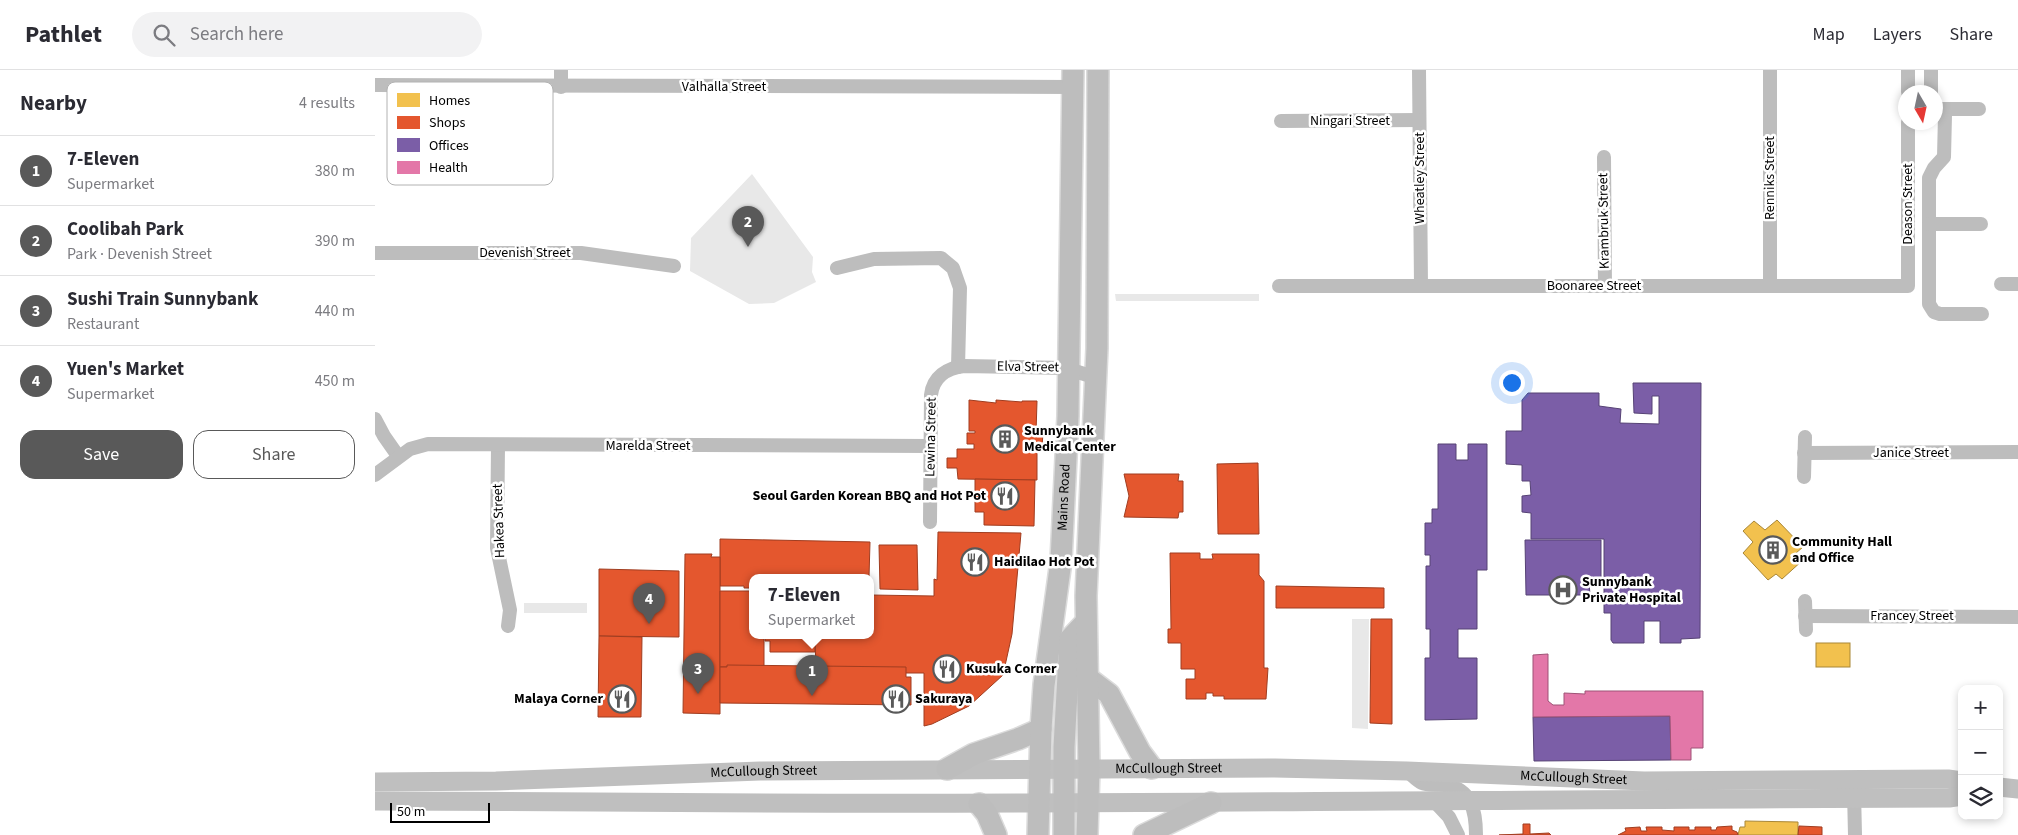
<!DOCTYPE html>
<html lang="en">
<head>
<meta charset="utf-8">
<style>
  body { margin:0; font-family:"Source Sans 3",sans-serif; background:#f2f2f3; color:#2b2b33 }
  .controls { position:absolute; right:15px; bottom:15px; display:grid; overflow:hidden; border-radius:10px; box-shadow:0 2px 8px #0003 }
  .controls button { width:45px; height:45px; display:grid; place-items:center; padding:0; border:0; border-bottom:1px solid #e1e1e2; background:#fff; color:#2b2b33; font:25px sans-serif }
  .compass { position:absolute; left:1523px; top:15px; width:45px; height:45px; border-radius:50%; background:#fff; box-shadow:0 2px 8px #0003; rotate:171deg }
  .scale { position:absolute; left:15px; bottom:12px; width:100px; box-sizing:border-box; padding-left:5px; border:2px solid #000; border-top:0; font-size:14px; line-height:18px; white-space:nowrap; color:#000; -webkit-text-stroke:4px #fff; paint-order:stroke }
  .you { position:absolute; left:1136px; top:312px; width:18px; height:18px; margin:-12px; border:4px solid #fff; border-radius:50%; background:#1a73e8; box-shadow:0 0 0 8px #1a73e833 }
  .badge { display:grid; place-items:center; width:32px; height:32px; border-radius:50%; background:#595959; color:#fff; font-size:16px; font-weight:700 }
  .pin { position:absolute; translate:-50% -41px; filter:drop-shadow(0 1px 2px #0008) }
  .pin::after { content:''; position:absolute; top:26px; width:18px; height:15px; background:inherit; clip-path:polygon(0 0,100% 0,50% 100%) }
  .popup { position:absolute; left:374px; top:504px; width:125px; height:65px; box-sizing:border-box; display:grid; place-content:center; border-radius:10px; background:#fff; filter:drop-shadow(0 1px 4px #0005); font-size:16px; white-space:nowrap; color:#7c7c81 }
  .popup b { font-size:19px; color:#2b2b33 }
  .popup::after { content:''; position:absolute; left:50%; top:100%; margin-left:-10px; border:10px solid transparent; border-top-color:#fff }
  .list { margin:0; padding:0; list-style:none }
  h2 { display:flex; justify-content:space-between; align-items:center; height:65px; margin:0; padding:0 20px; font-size:21px }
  h2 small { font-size:16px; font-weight:400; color:#7c7c81 }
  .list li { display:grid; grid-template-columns:32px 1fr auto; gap:15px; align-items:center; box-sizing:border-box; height:70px; padding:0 20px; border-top:1px solid #e1e1e2 }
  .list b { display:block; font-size:19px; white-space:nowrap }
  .list p { margin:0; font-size:16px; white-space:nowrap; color:#7c7c81 }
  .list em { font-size:16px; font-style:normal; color:#7c7c81 }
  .actions { display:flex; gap:10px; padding:15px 20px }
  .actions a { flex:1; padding:11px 0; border:1px solid #595959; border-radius:15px; text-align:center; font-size:18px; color:#595959 }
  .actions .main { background:#595959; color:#fff }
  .icon { flex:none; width:28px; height:28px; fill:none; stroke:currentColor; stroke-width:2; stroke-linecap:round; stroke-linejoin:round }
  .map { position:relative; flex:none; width:1643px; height:765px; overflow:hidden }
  header { display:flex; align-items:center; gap:30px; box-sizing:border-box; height:70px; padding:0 25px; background:#fff; border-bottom:1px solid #e1e1e2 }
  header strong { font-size:24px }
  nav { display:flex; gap:28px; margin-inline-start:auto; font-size:18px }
  .search { width:350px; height:45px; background:#f2f2f3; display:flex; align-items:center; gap:12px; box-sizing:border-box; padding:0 18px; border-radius:28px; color:#7c7c81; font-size:19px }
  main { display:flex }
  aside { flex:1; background:#fff }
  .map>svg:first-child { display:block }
</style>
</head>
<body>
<header>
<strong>Pathlet</strong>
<div class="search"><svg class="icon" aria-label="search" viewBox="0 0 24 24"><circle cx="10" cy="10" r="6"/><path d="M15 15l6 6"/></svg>Search here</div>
<nav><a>Map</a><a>Layers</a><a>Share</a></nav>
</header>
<main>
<aside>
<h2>Nearby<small>4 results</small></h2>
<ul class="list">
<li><span class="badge">1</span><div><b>7-Eleven</b><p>Supermarket</p></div><em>380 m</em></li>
<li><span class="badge">2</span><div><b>Coolibah Park</b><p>Park · Devenish Street</p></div><em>390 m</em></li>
<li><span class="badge">3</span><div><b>Sushi Train Sunnybank</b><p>Restaurant</p></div><em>440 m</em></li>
<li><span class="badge">4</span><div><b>Yuen's Market</b><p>Supermarket</p></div><em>450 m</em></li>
</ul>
<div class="actions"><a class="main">Save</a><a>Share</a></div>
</aside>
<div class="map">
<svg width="1643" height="765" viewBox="0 0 1643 765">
  <rect width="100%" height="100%" fill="#fff"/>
  <g fill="#e8e8e8">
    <polygon points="377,104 438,187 437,202 441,212 399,233 374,234 315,201 316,168"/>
    <polygon points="740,224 884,224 884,231 741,231"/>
    <rect x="149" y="533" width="63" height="10"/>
    <polygon points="977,549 994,549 993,659 977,658"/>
  </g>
  <g fill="#f2c14e" stroke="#a98737">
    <polygon points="1402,450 1428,477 1421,483 1428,490 1407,509 1401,504 1393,510 1368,483 1378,472 1368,461 1379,451 1390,460"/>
    <rect x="1441" y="573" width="34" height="24"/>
    <polygon points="1370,751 1423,752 1423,765 1363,765 1365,757 1370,757"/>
  </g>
  <g fill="#e4572e" stroke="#a03d20">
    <polygon points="594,330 621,333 621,330 647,332 647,331 662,331 661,363 668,363 667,377 657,377 657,381 662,381 662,410 583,409 582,398 572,398 572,388 582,388 582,379 599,379 599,374 592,374 592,363 600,363 600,361 594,361"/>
    <polygon points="883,393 884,464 843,464 842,394"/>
    <polygon points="749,404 804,404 803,411 808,411 808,442 804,442 803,448 749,447 754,426"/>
    <polygon points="600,409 660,410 659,456 609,455 609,442 600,442"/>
    <polygon points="563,462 646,463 637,564 628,605 594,636 557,654 549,656 549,603 441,603 440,565 496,565 496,525 559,526 559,509 562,510"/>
    <polygon points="345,469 495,472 494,507 378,507 378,518 369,518 369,516 345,516"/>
    <polygon points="504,475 542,475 543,520 505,519"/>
    <polygon points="795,483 825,483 825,489 838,489 837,484 884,484 884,505 889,511 889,598 893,598 891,629 849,629 849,626 838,626 838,623 831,623 831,629 811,629 811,609 820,609 820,599 806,599 806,573 793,573 793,559 796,559"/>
    <polygon points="310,484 337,484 336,487 345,487 345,644 308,643"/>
    <polygon points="224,499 304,501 304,567 224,566"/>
    <polygon points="901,516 1009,518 1009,538 901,538"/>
    <polygon points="345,521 378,521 378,565 389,565 389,597 345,597"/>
    <polygon points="996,549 1017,549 1017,654 995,653"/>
    <polygon points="390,565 440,565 440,582 395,582 395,571 390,571"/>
    <polygon points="224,566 267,567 266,647 223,647"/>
    <polygon points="352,595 531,597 531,607 536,607 536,635 345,633 345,597 352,597"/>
    <polygon points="1148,754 1155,754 1155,764 1174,763 1176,765 1124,765 1148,764"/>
    <polygon points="1357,756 1357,760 1362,762 1363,765 1243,765 1251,761 1250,758 1265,757 1266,761 1272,761 1271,757 1287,757 1287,760 1299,761 1299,757 1314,757 1314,760 1320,760 1320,757 1336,757 1336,760 1341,760 1342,757"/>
    <polygon points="1424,756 1447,757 1447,765 1423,765"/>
  </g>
  <g fill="#7b5ea7" stroke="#564275">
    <polygon points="1258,313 1326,313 1325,568 1306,569 1306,573 1285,573 1285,551 1269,551 1269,573 1238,573 1236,570 1236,543 1229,543 1229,469 1156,469 1156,443 1147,442 1147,426 1156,425 1155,411 1147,411 1147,395 1131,394 1131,361 1147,361 1147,330 1153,323 1224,323 1224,336 1246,339 1245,353 1284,354 1284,326 1277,326 1277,344 1259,343"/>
    <polygon points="1063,374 1081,374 1081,390 1093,390 1093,374 1112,374 1112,500 1102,500 1102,559 1083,559 1083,588 1102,588 1102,649 1050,650 1050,588 1055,588 1055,559 1051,559 1051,496 1055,496 1055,485 1050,485 1050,453 1057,453 1057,439 1063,439"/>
    <polygon points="1150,470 1226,470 1226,512 1214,512 1215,525 1151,525"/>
    <polygon points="1295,646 1296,690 1159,691 1158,647"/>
  </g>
  <polygon fill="#e377a8" stroke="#9f5376" points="1173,584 1173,631 1178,635 1189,635 1189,623 1210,624 1210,621 1328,621 1328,678 1316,678 1316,690 1296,690 1295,646 1158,647 1158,585"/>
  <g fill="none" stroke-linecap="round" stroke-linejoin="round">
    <g stroke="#dbdbdb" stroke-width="24">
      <g id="primary">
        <polyline points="713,608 734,624 765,682 777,698"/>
        <polyline points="572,699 599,684 643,669 666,659"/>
        <polyline points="604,734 612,744 621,765"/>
        <path id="s2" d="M663,765L666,659L669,615L686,491L693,346L698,0"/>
        <polyline points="689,765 689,677 695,569 711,552"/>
        <polyline points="712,765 714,698 711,526 722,278 723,0"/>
        <polyline points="769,765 836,733"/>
      </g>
    </g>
    <g stroke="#bdbdbd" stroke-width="14">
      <polyline points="1044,0 1046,216"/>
      <polyline points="1556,0 1556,22"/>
      <polyline points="0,15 697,17"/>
      <polyline points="186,17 186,0"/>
      <polyline points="1533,22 1533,0"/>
      <polyline points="1560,35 1570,45 1569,87 1559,98 1554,108 1554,234 1559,242 1565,244 1607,244"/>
      <polyline points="1564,39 1604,39"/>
      <polyline points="906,51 1044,50"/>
      <polyline points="1229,87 1230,216"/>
      <polyline points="1554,154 1606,154"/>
      <polyline points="0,183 206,183 299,196"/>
      <polyline points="462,198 499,189 566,188 578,198 585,218 583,297"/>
      <polyline points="1626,214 1643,214"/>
      <polyline points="1395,215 1395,0"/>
      <polyline points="904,216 1533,216 1533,52"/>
      <polyline points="0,349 9,366 23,386"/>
      <polyline points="123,375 122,478 135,540 133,556"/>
      <polyline points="1429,383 1643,382"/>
      <polyline points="0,405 35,379 53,374 555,376"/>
      <polyline points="1429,407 1430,367"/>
      <path d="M555,452L556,325C558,307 572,298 589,296L690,298L722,308"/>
      <polyline points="1430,531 1431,560"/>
      <polyline points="1430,546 1643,547"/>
      <path d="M1032,701C1036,704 1042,711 1047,713C1053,716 1063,714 1070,715C1097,719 1101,742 1101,765"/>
      <polyline points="1479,721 1480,765"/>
      <polyline points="1058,730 1074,747 1083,765"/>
    </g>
    <g stroke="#bfbfbf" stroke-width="19">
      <path id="s1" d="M0,712L121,711L385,701L900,698L1032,701L1269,711L1573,709L1587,711"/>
      <polyline points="1624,717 1643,719"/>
      <path d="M0,731C74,732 148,731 221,732C672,736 1123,729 1574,728L1587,726"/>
    </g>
    <use href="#primary" stroke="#bdbdbd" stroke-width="21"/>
  </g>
  <defs>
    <g id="building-ring" transform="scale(1.4375)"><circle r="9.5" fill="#fff" stroke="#595959" stroke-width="1.5"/><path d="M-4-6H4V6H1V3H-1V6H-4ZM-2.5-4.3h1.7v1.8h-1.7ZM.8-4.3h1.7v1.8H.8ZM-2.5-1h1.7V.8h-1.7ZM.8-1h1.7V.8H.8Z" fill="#595959"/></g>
    <g id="restaurant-ring" transform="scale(1.4375)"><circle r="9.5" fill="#fff" stroke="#595959" stroke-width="1.5"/><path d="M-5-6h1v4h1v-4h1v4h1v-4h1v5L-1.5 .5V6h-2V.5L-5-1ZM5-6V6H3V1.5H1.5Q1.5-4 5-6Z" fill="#595959"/></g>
    <g id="hospital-ring" transform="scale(1.4375)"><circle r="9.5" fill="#fff" stroke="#595959" stroke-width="1.5"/><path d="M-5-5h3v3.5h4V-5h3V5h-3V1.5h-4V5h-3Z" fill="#595959"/></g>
  </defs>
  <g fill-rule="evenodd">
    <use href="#building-ring" x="630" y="369"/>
    <use href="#restaurant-ring" x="630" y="426"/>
    <use href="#building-ring" x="1398" y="480"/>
    <use href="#restaurant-ring" x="600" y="492"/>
    <use href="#hospital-ring" x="1188" y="520"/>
    <use href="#restaurant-ring" x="572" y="599"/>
    <use href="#restaurant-ring" x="247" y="629"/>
    <use href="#restaurant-ring" x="521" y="629"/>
  </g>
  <g text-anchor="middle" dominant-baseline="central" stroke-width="5" stroke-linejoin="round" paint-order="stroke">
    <g font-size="14" fill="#000" stroke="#fff">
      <text x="349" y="17">Valhalla Street</text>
      <text x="975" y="51">Ningari Street</text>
      <text transform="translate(1045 108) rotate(-90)">Wheatley Street</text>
      <text transform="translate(1395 108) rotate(-90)">Renniks Street</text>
      <text transform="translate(1533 134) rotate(-90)">Deason Street</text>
      <text transform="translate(1229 151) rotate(-91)">Krambruk Street</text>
      <text x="150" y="183">Devenish Street</text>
      <text x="1219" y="216">Boonaree Street</text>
      <text transform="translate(653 297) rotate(1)">Elva Street</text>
      <text transform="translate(556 367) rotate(-89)">Lewina Street</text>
      <text x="273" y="376">Marelda Street</text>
      <text x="1536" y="383">Janice Street</text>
      <text stroke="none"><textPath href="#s2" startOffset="339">Mains Road</textPath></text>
      <text transform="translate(124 451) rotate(-92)">Hakea Street</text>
      <text x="1537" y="546">Francey Street</text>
      <text stroke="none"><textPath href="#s1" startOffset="794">McCullough Street</textPath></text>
      <text stroke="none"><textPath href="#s1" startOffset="389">McCullough Street</textPath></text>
      <text stroke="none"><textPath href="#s1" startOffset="1199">McCullough Street</textPath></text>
    </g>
    <g font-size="14" font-weight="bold" fill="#000" stroke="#fff" text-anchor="start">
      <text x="649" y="361">Sunnybank<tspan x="649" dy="16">Medical Center</tspan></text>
      <text x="611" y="426" text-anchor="end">Seoul Garden Korean BBQ and Hot Pot</text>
      <text x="1417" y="472">Community Hall<tspan x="1417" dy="16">and Office</tspan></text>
      <text x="619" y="492">Haidilao Hot Pot</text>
      <text x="1207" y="512">Sunnybank<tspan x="1207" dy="16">Private Hospital</tspan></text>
      <text x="591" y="599">Kusuka Corner</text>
      <text x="228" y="629" text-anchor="end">Malaya Corner</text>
      <text x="540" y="629">Sakuraya</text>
    </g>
  </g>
  <rect x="12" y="12" width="166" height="103" rx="8" fill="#fff" stroke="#b2b2b2" stroke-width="1"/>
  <rect x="22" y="23" width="23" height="14" fill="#f2c14e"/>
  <rect x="22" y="46" width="23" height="13" fill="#e4572e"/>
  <rect x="22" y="68" width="23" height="14" fill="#7b5ea7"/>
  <rect x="22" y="91" width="23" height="13" fill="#e377a8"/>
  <g font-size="14" fill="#000">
    <text x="54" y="35">Homes</text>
    <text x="54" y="57">Shops</text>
    <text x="54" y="80">Offices</text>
    <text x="54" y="102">Health</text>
  </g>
</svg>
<div class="controls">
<button>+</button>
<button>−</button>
<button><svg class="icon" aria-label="layers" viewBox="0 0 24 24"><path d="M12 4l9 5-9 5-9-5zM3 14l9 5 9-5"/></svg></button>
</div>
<svg class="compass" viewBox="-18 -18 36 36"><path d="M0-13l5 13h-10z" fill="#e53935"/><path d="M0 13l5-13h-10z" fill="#7c7c81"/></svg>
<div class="scale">50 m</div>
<div class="you"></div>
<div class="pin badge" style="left:437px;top:626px">1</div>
<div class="popup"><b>7-Eleven</b>Supermarket</div>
<div class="pin badge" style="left:373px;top:177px">2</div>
<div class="pin badge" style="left:323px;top:624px">3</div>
<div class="pin badge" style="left:274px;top:554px">4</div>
</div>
</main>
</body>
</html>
